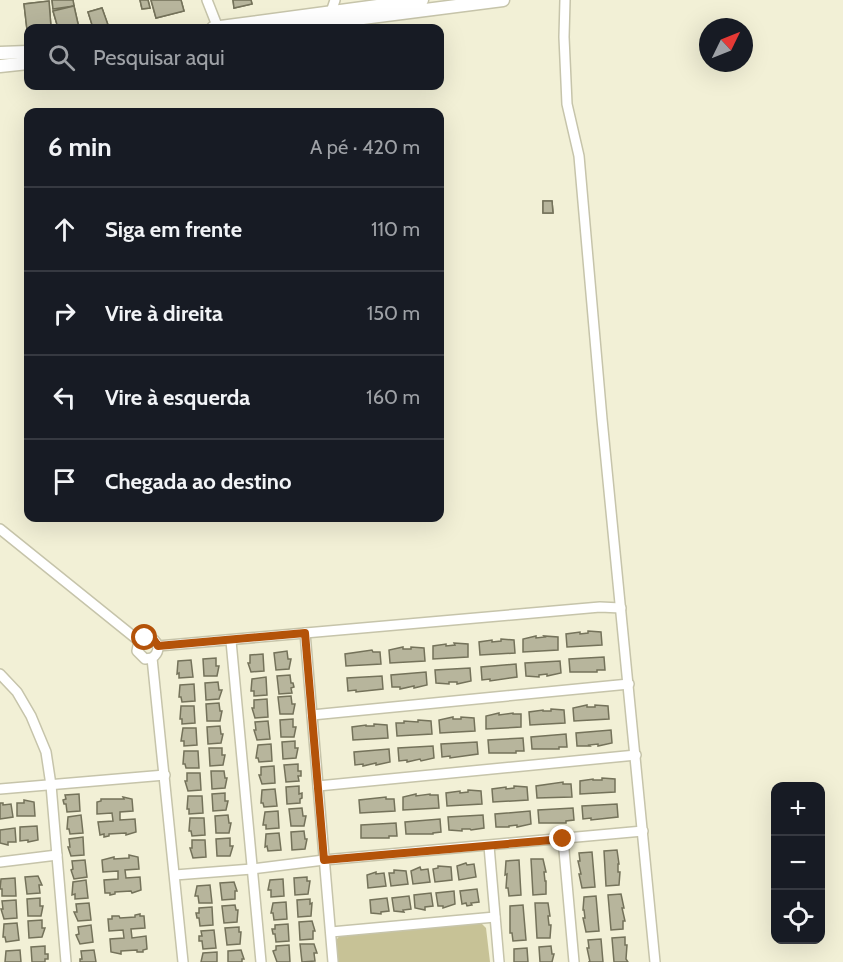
<!DOCTYPE html>
<html lang="pt">
<head>
<meta charset="utf-8">
<style>
  body { margin:0; font-family:Cabin,sans-serif; background:#242831; color:#f1f3f6 }
  .controls { position:absolute; right:18px; bottom:18px; display:grid; overflow:hidden; border-radius:12px; box-shadow:0 6px 24px #0002 }
  .controls button { width:54px; height:54px; display:grid; place-items:center; padding:0; border:0; border-bottom:2px solid #363941; background:#171b24; color:#f1f3f6; font:30px sans-serif }
  .compass { position:absolute; left:699px; top:18px; width:54px; height:54px; border-radius:50%; background:#171b24; box-shadow:0 6px 24px #0002; rotate:47deg }
  .stop { position:absolute; width:18px; height:18px; margin:-14px; border:4px solid #b45309; border-radius:50%; background:#fff }
  .stop.end { background:#b45309; border-color:#fff; box-shadow:0 2px 6px #0008 }
  .list { margin:0; padding:0; list-style:none }
  h2 { display:flex; justify-content:space-between; align-items:center; height:78px; margin:0; padding:0 24px; font-size:26px }
  h2 small { font-size:20px; font-weight:400; color:#9ea1a6 }
  .list li { display:grid; grid-template-columns:39px 1fr auto; gap:18px; align-items:center; box-sizing:border-box; height:84px; padding:0 24px; border-top:2px solid #363941 }
  .list b { display:block; font-size:22px; white-space:nowrap }
  .list em { font-size:20px; font-style:normal; color:#9ea1a6 }
  .icon { flex:none; width:33px; height:33px; fill:none; stroke:currentColor; stroke-width:2; stroke-linecap:round; stroke-linejoin:round }
  .map { position:relative; flex:none; width:843px; height:962px; overflow:hidden }
  .search { position:absolute; background:#171b24; box-shadow:0 6px 24px #0002; left:24px; top:24px; width:420px; height:66px; display:flex; align-items:center; gap:15px; box-sizing:border-box; padding:0 21px; border-radius:12px; color:#9ea1a6; font-size:22px }
  .panel { position:absolute; background:#171b24; box-shadow:0 6px 24px #0002; left:24px; top:108px; width:420px; height:414px; border-radius:12px }
  .map>svg:first-child { display:block }
</style>
</head>
<body>
<div class="map">
<svg width="843" height="962" viewBox="0 0 843 962">
  <rect width="100%" height="100%" fill="#f2f0d6"/>
  <path fill="#c7c296" d="M475,923L482,924L486,928L490,962H337C336,952 332,941 341,935Z"/>
  <g fill="#b7b59c" stroke="#74725a" stroke-width="1.5">
    <polygon points="52,0 73,0 74,6 53,9"/>
    <polygon points="52,0 73,0 74,6 53,9"/>
    <polygon points="140,0 148,0 150,8 142,9"/>
    <polygon points="140,0 148,0 150,8 142,9"/>
    <polygon points="151,0 181,0 184,11 156,18"/>
    <polygon points="151,0 181,0 184,11 156,18"/>
    <polygon points="233,0 251,0 252,4 234,8"/>
    <polygon points="233,0 251,0 252,4 234,8"/>
    <polygon points="49,1 51,27 27,30 24,4"/>
    <polygon points="49,1 51,27 27,30 24,4"/>
    <polygon points="74,6 79,28 58,28 53,11"/>
    <polygon points="74,6 79,28 58,28 53,11"/>
    <polygon points="102,8 108,25 93,28 88,12"/>
    <polygon points="102,8 108,25 93,28 88,12"/>
    <polygon points="543,201 552,201 553,213 543,213"/>
    <polygon points="543,201 552,201 553,213 543,213"/>
    <polygon points="588,631 601,632 602,645 567,647 566,634 580,632 580,634 588,633"/>
    <polygon points="536,636 536,638 545,637 544,636 558,637 558,650 523,652 523,639"/>
    <polygon points="501,639 514,640 515,653 480,655 479,642 492,640 492,642 501,641"/>
    <polygon points="454,643 468,644 468,657 433,659 433,646 446,644 446,646 455,645"/>
    <polygon points="403,647 403,649 411,649 411,647 424,648 425,661 390,663 389,650"/>
    <polygon points="372,650 373,652 380,652 381,664 346,666 345,654"/>
    <polygon points="287,651 288,659 291,659 289,669 276,670 274,653"/>
    <polygon points="263,654 264,671 251,672 248,663 250,663 250,655"/>
    <polygon points="604,657 605,670 597,670 597,672 570,672 569,659"/>
    <polygon points="216,658 216,666 219,666 217,676 204,676 203,659"/>
    <polygon points="191,660 193,677 179,678 179,673 177,674 178,661"/>
    <polygon points="560,661 561,673 547,676 547,674 539,675 539,677 526,676 525,663"/>
    <polygon points="516,664 517,677 490,681 490,679 482,680 481,667"/>
    <polygon points="470,668 471,681 457,684 457,682 449,682 449,684 436,683 435,670"/>
    <polygon points="426,672 427,685 414,688 414,686 400,689 400,687 392,687 391,675"/>
    <polygon points="290,675 291,683 293,683 294,687 291,688 292,693 279,694 277,676"/>
    <polygon points="382,676 383,689 356,692 356,690 348,691 347,678"/>
    <polygon points="266,677 267,695 254,696 254,691 251,691 252,679"/>
    <polygon points="218,682 219,690 222,690 219,699 206,700 205,683"/>
    <polygon points="194,684 195,701 182,702 181,697 179,697 180,685"/>
    <polygon points="291,696 292,704 295,704 293,714 280,714 278,697"/>
    <polygon points="267,699 268,717 255,718 252,708 254,708 254,700"/>
    <polygon points="219,703 220,711 222,711 220,721 207,721 206,704"/>
    <polygon points="587,705 587,707 595,707 595,705 608,706 609,719 574,721 573,708"/>
    <polygon points="181,706 194,706 195,723 182,724 182,719 180,719"/>
    <polygon points="551,709 564,710 565,723 530,725 529,712 543,710 543,711 551,711"/>
    <polygon points="499,713 499,715 513,713 513,714 521,714 521,727 486,729 486,716"/>
    <polygon points="453,717 453,719 461,719 461,717 474,718 475,731 440,733 439,720"/>
    <polygon points="293,719 293,727 296,727 294,737 281,737 280,720"/>
    <polygon points="418,720 431,721 432,734 397,736 396,723 404,723 404,721 418,722"/>
    <polygon points="268,721 270,739 257,740 254,730 256,730 255,722"/>
    <polygon points="374,724 387,725 388,738 353,740 352,727 366,725 366,726 374,726"/>
    <polygon points="220,726 221,734 223,734 221,743 208,744 207,727"/>
    <polygon points="183,728 196,728 197,745 184,746 184,741 181,741"/>
    <polygon points="611,730 612,743 598,746 598,744 589,745 590,746 577,746 576,733"/>
    <polygon points="566,734 567,747 559,747 559,749 532,749 531,737"/>
    <polygon points="523,738 524,751 516,751 516,753 489,753 488,740"/>
    <polygon points="295,741 295,748 298,748 296,758 283,759 282,742"/>
    <polygon points="477,742 478,754 450,758 450,756 442,757 441,744"/>
    <polygon points="271,744 272,761 259,762 258,758 256,758 258,745"/>
    <polygon points="433,746 434,758 421,761 420,759 407,762 407,760 399,761 398,748"/>
    <polygon points="209,748 222,748 222,755 225,755 223,765 210,766"/>
    <polygon points="389,749 390,762 376,765 376,763 363,766 363,764 355,765 354,752"/>
    <polygon points="184,751 198,751 199,768 186,768 185,764 183,764"/>
    <polygon points="298,764 298,771 301,771 301,776 298,776 299,781 286,782 284,765"/>
    <polygon points="274,766 275,783 262,784 259,775 261,775 261,767"/>
    <polygon points="211,771 224,771 225,778 227,778 225,788 212,789"/>
    <polygon points="187,773 200,773 201,790 188,791 185,781 187,781"/>
    <polygon points="602,778 615,779 615,792 580,794 580,781 593,779 593,780 602,780"/>
    <polygon points="563,782 563,784 571,784 572,797 537,798 536,786"/>
    <polygon points="299,786 299,794 302,793 302,798 300,799 300,803 287,804 286,787"/>
    <polygon points="514,786 527,787 528,800 493,802 492,789 506,787 506,789 514,788"/>
    <polygon points="275,789 277,806 264,807 263,803 261,803 262,790"/>
    <polygon points="468,790 481,791 482,804 447,806 446,793 460,791 460,793 468,792"/>
    <polygon points="225,793 225,801 228,801 226,810 213,811 212,794"/>
    <polygon points="79,794 80,811 67,812 66,804 64,804 63,800 66,799 65,795"/>
    <polygon points="416,794 416,796 430,794 430,795 438,795 439,808 403,810 403,797"/>
    <polygon points="188,796 202,796 203,813 189,814 189,809 187,809"/>
    <polygon points="123,797 132,799 133,811 120,812 120,820 135,819 136,832 126,835 126,833 109,834 109,836 104,837 104,834 100,835 98,822 113,821 112,813 97,814 97,802 101,801 101,799 124,799"/>
    <polygon points="386,797 386,799 394,799 395,811 360,813 359,800"/>
    <polygon points="24,800 34,802 35,816 17,816 17,803 24,803"/>
    <polygon points="0,803 3,803 3,805 11,804 13,817 0,819"/>
    <polygon points="617,804 618,817 591,820 591,818 583,819 582,806"/>
    <polygon points="302,808 303,816 306,816 304,826 291,826 289,809"/>
    <polygon points="573,808 574,820 566,821 566,823 539,823 538,810"/>
    <polygon points="278,811 279,828 266,829 266,825 263,825 265,812"/>
    <polygon points="530,811 531,824 517,827 517,825 509,826 509,827 496,827 495,814"/>
    <polygon points="81,815 83,833 70,834 69,829 67,829 68,817"/>
    <polygon points="228,815 229,823 231,823 229,833 216,833 215,816"/>
    <polygon points="483,815 484,828 471,830 470,829 462,829 462,831 449,830 448,817"/>
    <polygon points="190,818 204,818 205,835 192,836 191,831 189,831"/>
    <polygon points="440,819 441,832 433,833 433,834 406,834 405,822"/>
    <polygon points="396,823 397,836 389,836 389,838 361,838 361,825"/>
    <polygon points="37,826 38,840 28,842 28,840 20,841 20,827"/>
    <polygon points="15,828 16,842 8,842 8,845 0,843 0,830"/>
    <polygon points="304,831 305,839 307,839 305,849 292,850 291,832"/>
    <polygon points="279,833 281,850 268,851 267,846 265,847 266,834"/>
    <polygon points="83,837 84,855 71,856 68,847 70,847 69,839"/>
    <polygon points="230,838 230,846 233,846 230,856 217,856 216,839"/>
    <polygon points="192,840 205,840 206,857 193,858 190,848 192,848"/>
    <polygon points="617,850 619,864 618,864 618,872 620,872 619,885 606,886 604,851"/>
    <polygon points="592,852 595,887 582,888 579,874 581,874 578,861 580,861 579,853"/>
    <polygon points="129,855 138,857 139,869 125,870 126,878 140,877 141,890 132,893 131,891 115,892 115,894 110,895 110,893 105,893 104,880 118,879 118,871 103,872 102,860 114,857 114,859 129,858"/>
    <polygon points="531,859 543,859 546,872 544,872 545,881 546,881 546,894 533,895"/>
    <polygon points="85,860 87,877 74,879 71,870 73,869 72,861"/>
    <polygon points="519,860 521,895 509,896 508,888 506,888 507,874 505,875 506,861"/>
    <polygon points="466,863 467,865 474,864 476,877 459,880 457,866"/>
    <polygon points="438,866 451,867 452,880 435,882 433,869 438,868"/>
    <polygon points="420,867 421,870 428,869 430,882 413,884 411,871"/>
    <polygon points="394,870 406,871 408,884 391,886 389,873 394,873"/>
    <polygon points="376,872 376,874 384,873 386,886 368,888 367,875"/>
    <polygon points="38,876 42,885 39,885 40,893 27,894 25,877"/>
    <polygon points="307,877 307,881 310,881 308,894 295,895 294,878"/>
    <polygon points="15,878 16,896 2,896 2,889 0,889 1,879"/>
    <polygon points="283,879 284,896 271,897 271,890 268,890 270,880"/>
    <polygon points="86,880 88,898 75,899 75,894 72,895 73,882"/>
    <polygon points="234,882 237,891 235,891 235,899 222,900 220,883"/>
    <polygon points="210,885 212,903 199,903 198,896 195,896 197,886"/>
    <polygon points="477,889 479,902 471,903 472,905 467,906 466,903 462,904 460,891"/>
    <polygon points="454,891 455,904 443,908 443,906 438,906 436,893"/>
    <polygon points="431,893 433,906 425,907 425,910 415,908 414,895"/>
    <polygon points="621,894 624,908 622,908 625,921 623,921 623,929 611,930 608,895"/>
    <polygon points="409,896 411,909 403,910 404,912 394,911 392,898"/>
    <polygon points="596,896 599,931 586,932 583,918 585,918 584,910 583,910 584,897"/>
    <polygon points="40,898 40,906 43,906 41,916 28,916 27,899"/>
    <polygon points="387,898 389,911 381,912 381,914 371,913 370,900"/>
    <polygon points="310,899 310,904 312,903 311,916 298,917 297,900"/>
    <polygon points="16,900 17,918 4,919 1,909 3,909 2,901"/>
    <polygon points="286,902 287,919 274,920 273,913 271,913 273,903"/>
    <polygon points="89,903 91,920 78,921 74,912 77,912 76,904"/>
    <polygon points="535,903 548,903 550,916 548,916 549,925 551,925 550,938 537,938"/>
    <polygon points="235,905 236,910 238,910 237,922 224,923 222,906"/>
    <polygon points="523,905 526,940 513,941 512,933 510,933 510,906"/>
    <polygon points="212,907 213,925 200,926 199,918 197,918 196,913 199,913 199,908"/>
    <polygon points="140,914 140,916 144,916 145,928 131,929 132,938 146,936 147,949 143,950 143,952 137,952 137,950 121,951 121,954 111,952 110,939 124,938 123,930 109,931 108,919 112,919 112,916 119,916 120,918 135,917 135,915"/>
    <polygon points="42,920 42,928 45,928 42,937 29,938 28,921"/>
    <polygon points="312,921 315,931 313,931 313,939 300,940 299,922"/>
    <polygon points="17,923 19,940 6,942 5,937 3,937 4,924"/>
    <polygon points="288,924 289,941 276,942 275,934 273,934 272,929 275,929 275,925"/>
    <polygon points="91,925 93,942 80,944 76,935 79,934 78,927"/>
    <polygon points="239,927 239,932 241,932 240,944 227,945 225,928"/>
    <polygon points="214,930 216,948 203,949 202,941 199,941 199,936 202,936 201,931"/>
    <polygon points="625,937 625,945 627,945 626,959 628,962 614,962 612,938"/>
    <polygon points="601,939 603,962 588,962 590,962 587,948 589,948 588,940"/>
    <polygon points="300,944 314,944 317,953 314,953 315,961 302,962"/>
    <polygon points="289,945 290,962 277,962 273,951 276,950 276,946"/>
    <polygon points="45,946 45,954 48,954 48,959 45,959 45,962 32,962 31,947"/>
    <polygon points="551,946 552,954 554,954 552,962 540,962 539,947"/>
    <polygon points="527,948 528,962 514,962 514,949"/>
    <polygon points="20,950 21,962 5,962 6,951"/>
    <polygon points="94,950 96,962 80,962 80,959 82,959 81,951"/>
    <polygon points="241,950 244,959 242,959 242,962 228,962 228,951"/>
    <polygon points="217,952 217,962 201,962 203,953"/>
  </g>
  <g fill="none" stroke-linecap="round" stroke-linejoin="round">
    <g stroke="#c6c4aa" stroke-width="12">
      <g id="minor">
        <polyline points="207,0 218,28"/>
        <polyline points="565,0 564,37 567,104 579,156 602,419 655,962"/>
        <polyline points="331,12 335,0"/>
        <polyline points="0,529 139,641"/>
        <polyline points="305,633 333,962"/>
        <polyline points="231,641 261,962"/>
        <polyline points="158,646 600,607 621,608"/>
        <path d="M152,658L145,659L137,651L139,641L145,638L154,640C160,646 159,653 152,658L183,962"/>
        <polyline points="0,674 17,692 31,716 46,752 51,785 66,962"/>
        <polyline points="312,715 629,684"/>
        <polyline points="318,786 636,755"/>
        <polyline points="0,789 165,775"/>
        <polyline points="563,839 574,962"/>
        <polyline points="489,846 499,962"/>
        <polyline points="0,862 57,855"/>
        <polyline points="175,875 252,869 324,860 643,831"/>
        <polyline points="331,932 495,917"/>
      </g>
    </g>
    <g stroke="#c6c4aa" stroke-width="15">
      <g id="tertiary">
        <polyline points="213,28 422,0"/>
        <polyline points="285,28 503,0"/>
        <polyline points="0,53 28,52"/>
        <polyline points="0,66 28,63"/>
      </g>
    </g>
    <use href="#minor" stroke="#fff" stroke-width="9"/>
    <use href="#tertiary" stroke="#fff" stroke-width="12"/>
  </g>
  <g fill="none" stroke-linecap="round" stroke-linejoin="round">
    <polyline stroke="#b45309" stroke-width="8" points="145,638 154,640 158,646 305,633 324,860 563,839"/>
  </g>
</svg>
<div class="controls">
<button>+</button>
<button>−</button>
<button><svg class="icon" aria-label="locate" viewBox="0 0 24 24"><circle cx="12" cy="12" r="6"/><path d="M12 2v4M12 18v4M2 12h4M18 12h4"/></svg></button>
</div>
<svg class="compass" viewBox="-18 -18 36 36"><path d="M0-13l5 13h-10z" fill="#e53935"/><path d="M0 13l5-13h-10z" fill="#9ea1a6"/></svg>
<div class="stop" style="left:145px;top:638px"></div>
<div class="stop end" style="left:563px;top:839px"></div>
<div class="search"><svg class="icon" aria-label="search" viewBox="0 0 24 24"><circle cx="10" cy="10" r="6"/><path d="M15 15l6 6"/></svg>Pesquisar aqui</div>
<section class="panel">
<h2>6 min<small>A pé · 420 m</small></h2>
<ul class="list">
<li><svg class="icon" aria-label="ahead" viewBox="0 0 24 24"><path d="M12 20V5M6 11l6-6 6 6"/></svg><div><b>Siga em frente</b></div><em>110 m</em></li>
<li><svg class="icon" aria-label="right" viewBox="0 0 24 24"><path d="M7 20v-9h11M14 6l5 5-5 5"/></svg><div><b>Vire à direita</b></div><em>150 m</em></li>
<li><svg class="icon" aria-label="left" viewBox="0 0 24 24"><path d="M17 20v-9H6M10 6l-5 5 5 5"/></svg><div><b>Vire à esquerda</b></div><em>160 m</em></li>
<li><svg class="icon" aria-label="arrive" viewBox="0 0 24 24"><path d="M6 21V4h12l-3 4 3 4H6"/></svg><div><b>Chegada ao destino</b></div></li>
</ul>
</section>
</div>
</body>
</html>
